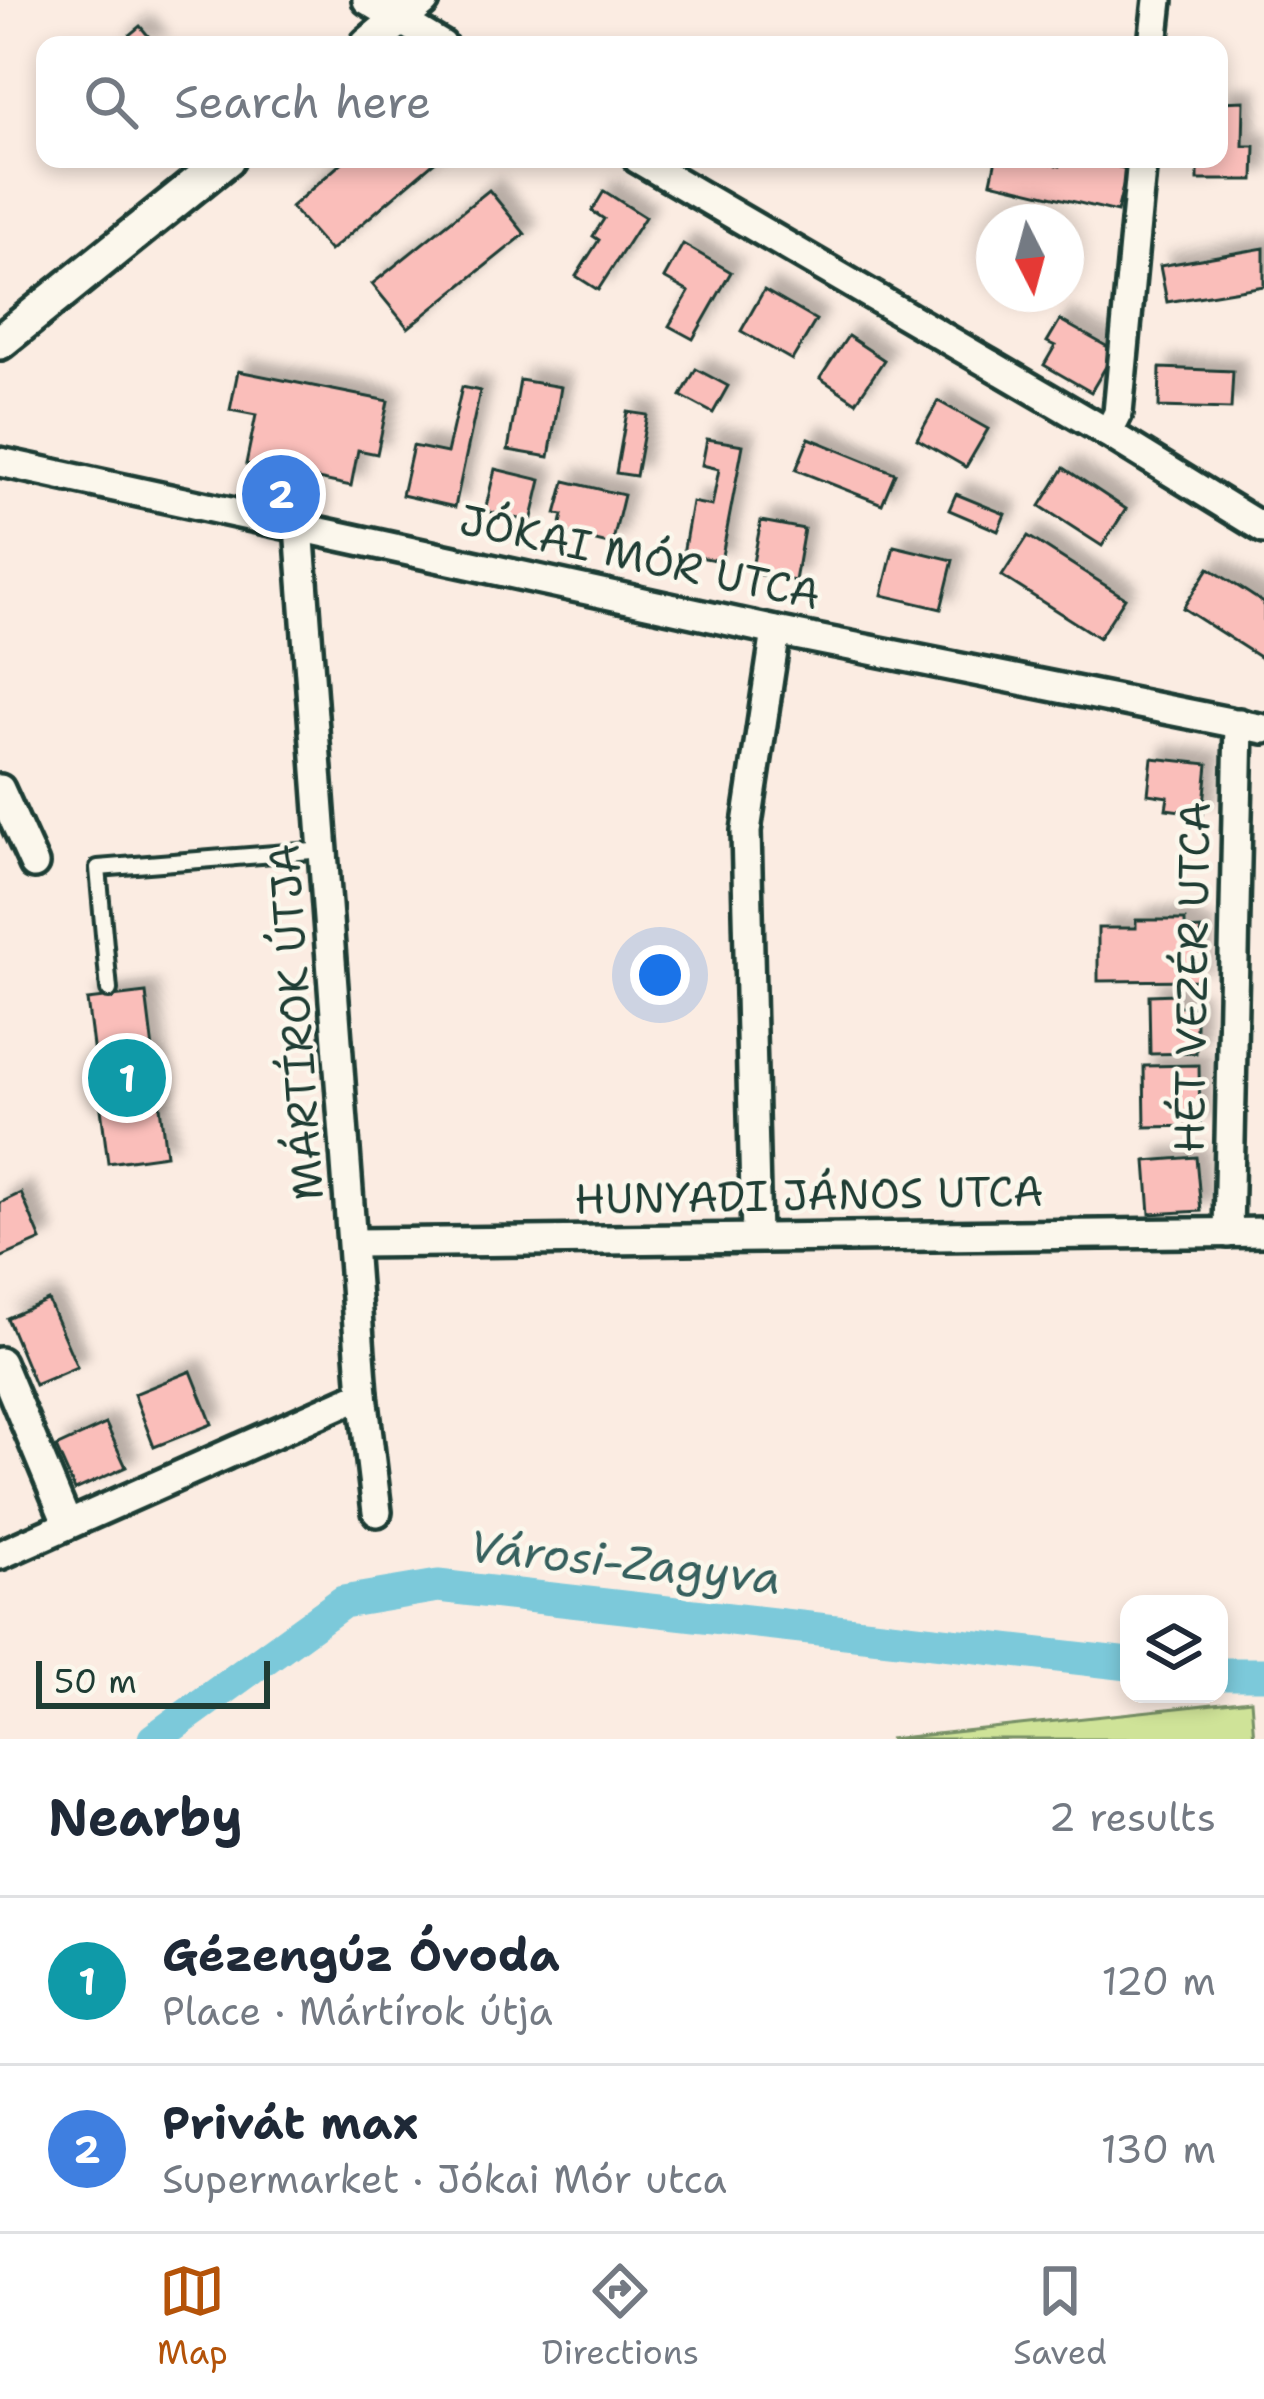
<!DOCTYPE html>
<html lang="en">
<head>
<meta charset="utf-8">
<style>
  body { margin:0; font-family:"Shantell Sans",sans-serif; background:#f2f2f3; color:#1f2937 }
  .controls { position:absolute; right:36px; bottom:36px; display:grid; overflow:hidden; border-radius:24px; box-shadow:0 6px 18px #0003 }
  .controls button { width:108px; height:108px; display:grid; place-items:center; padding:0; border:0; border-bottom:3px solid #e0e1e3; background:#fff; color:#1f2937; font:60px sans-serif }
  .compass { position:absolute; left:976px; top:204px; width:108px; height:108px; border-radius:50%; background:#fff; box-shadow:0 6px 18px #0003; rotate:174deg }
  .scale { position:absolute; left:36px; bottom:30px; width:234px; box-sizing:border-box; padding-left:12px; border:6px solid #1f3d34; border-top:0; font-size:33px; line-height:42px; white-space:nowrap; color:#1f3d34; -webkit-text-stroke:9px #fbf7ec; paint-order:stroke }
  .you { position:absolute; left:660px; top:975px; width:42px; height:42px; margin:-30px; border:9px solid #fff; border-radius:50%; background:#1a73e8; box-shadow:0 0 0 18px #1a73e833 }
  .badge { display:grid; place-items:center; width:78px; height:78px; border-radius:50%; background:#b45309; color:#fff; font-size:39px; font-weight:700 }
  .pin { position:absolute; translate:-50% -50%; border:6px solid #fff; box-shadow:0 3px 12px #0006 }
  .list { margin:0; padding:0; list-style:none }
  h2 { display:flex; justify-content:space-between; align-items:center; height:156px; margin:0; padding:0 48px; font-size:51px }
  h2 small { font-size:39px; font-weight:400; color:#747a83 }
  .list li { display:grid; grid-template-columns:78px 1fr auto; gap:36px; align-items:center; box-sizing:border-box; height:168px; padding:0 48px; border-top:3px solid #e0e1e3 }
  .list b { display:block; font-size:45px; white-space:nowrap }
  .list p { margin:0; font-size:39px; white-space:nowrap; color:#747a83 }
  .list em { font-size:39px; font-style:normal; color:#747a83 }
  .icon { flex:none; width:66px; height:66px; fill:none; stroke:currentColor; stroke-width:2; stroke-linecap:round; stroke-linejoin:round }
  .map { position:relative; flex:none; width:1264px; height:1739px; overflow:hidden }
  .search { position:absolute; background:#fff; box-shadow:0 6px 18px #0003; left:36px; right:36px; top:36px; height:132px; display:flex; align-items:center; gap:30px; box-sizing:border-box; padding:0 42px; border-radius:24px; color:#747a83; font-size:45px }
  .sheet { height:492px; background:#fff }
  nav { display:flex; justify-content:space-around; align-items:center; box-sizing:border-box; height:168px; border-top:3px solid #e0e1e3; background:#fff; font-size:33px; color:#747a83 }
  nav a { display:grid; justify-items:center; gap:6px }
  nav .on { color:#b45309 }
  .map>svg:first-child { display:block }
</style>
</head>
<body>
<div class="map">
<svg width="1264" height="1739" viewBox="0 0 1264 1739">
  <defs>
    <filter id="shadow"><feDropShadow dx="11" dy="-11" stdDeviation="6" flood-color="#0004"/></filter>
  </defs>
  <rect width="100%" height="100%" fill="#fbece2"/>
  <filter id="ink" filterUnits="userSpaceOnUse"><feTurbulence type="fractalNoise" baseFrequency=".00833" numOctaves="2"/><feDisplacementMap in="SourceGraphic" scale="24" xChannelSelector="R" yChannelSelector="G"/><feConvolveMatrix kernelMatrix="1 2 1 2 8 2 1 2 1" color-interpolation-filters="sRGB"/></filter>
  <g filter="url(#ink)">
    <polygon fill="#cfe398" stroke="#779066" stroke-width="3" points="1251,1700 1254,1739 889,1739"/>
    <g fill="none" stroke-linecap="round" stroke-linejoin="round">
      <g stroke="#7cc9da" stroke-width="33">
        <polyline points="1219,1674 1264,1674"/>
        <polyline points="154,1739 343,1602 438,1586 1129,1664"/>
      </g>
    </g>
    <g fill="#fabeba" stroke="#1f3d34" stroke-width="3" filter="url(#shadow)">
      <polygon points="140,26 156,45 117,45"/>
      <polygon points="1244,101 1243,146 1255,146 1254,180 1198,180 1198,159 1219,159 1220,102"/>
      <polygon points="346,159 438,159 330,251 291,207"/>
      <polygon points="996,159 1032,159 1060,166 1062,159 1087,159 1127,169 1117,212 991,182"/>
      <polygon points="489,190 525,234 408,328 372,284"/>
      <polygon points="604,191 645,217 598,290 576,276 599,240 593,236 604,219 592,211"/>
      <polygon points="683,244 731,272 693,339 669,326 689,292 664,278"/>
      <polygon points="1264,248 1264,286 1167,302 1160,266"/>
      <polygon points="764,290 816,320 792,360 741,331"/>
      <polygon points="1060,320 1115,351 1091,392 1044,365 1055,346 1047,342"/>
      <polygon points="848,336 884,360 856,402 820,378"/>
      <polygon points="1160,368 1233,371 1231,409 1159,407"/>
      <polygon points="696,369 728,386 713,413 681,396"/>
      <polygon points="238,371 388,401 377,454 358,450 351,486 246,464 256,415 230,410"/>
      <polygon points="520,380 561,387 549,457 508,450"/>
      <polygon points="462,387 480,391 455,507 402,495 413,446 447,453"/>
      <polygon points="938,401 988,429 966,467 917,439"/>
      <polygon points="627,412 647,415 636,476 616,473"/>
      <polygon points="809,438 895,473 882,504 796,470"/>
      <polygon points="707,439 743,445 721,561 683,554 692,502 712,506 719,469 702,465"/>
      <polygon points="1064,468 1126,509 1102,546 1040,506"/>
      <polygon points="495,469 541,480 531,522 485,511"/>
      <polygon points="565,481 624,495 612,545 559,532 563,515 556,514"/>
      <polygon points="956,494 1005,514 998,531 949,510"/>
      <polygon points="761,521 804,529 795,581 751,573"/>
      <polygon points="1028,536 1125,598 1099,638 1002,576"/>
      <polygon points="894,546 953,560 941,609 882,595"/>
      <polygon points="1209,568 1264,603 1264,660 1183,608"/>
      <polygon points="1152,758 1208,764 1203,814 1166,809 1168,797 1148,794"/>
      <polygon points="1136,920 1185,920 1185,930 1201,929 1201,980 1098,981 1098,928 1136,928"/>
      <polygon points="146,993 166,1155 108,1163 87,1000"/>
      <polygon points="1177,994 1177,1006 1196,1006 1196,1053 1150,1054 1149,995"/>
      <polygon points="1199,1065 1200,1126 1145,1127 1144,1066"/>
      <polygon points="1196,1157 1201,1211 1150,1214 1146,1161"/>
      <polygon points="21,1193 41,1240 0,1258 0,1203"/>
      <polygon points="48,1300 77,1367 35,1385 7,1318"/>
      <polygon points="191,1371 212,1424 154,1447 134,1394"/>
      <polygon points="106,1424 126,1467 75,1490 56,1447"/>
    </g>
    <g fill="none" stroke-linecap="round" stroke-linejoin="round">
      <g stroke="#1f3d34" stroke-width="22">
        <polyline id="service" points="109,990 98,868 325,850"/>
      </g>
      <g stroke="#1f3d34" stroke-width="36">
        <g id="minor">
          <polyline points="367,0 442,45"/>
          <polyline points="1153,45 1158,0"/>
          <polyline points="638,159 1108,433 1264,529"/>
          <polyline points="1108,433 1118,413 1142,159"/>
          <polyline points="0,462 776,631 1264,729"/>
          <polyline points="299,526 363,1394 377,1512"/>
          <polyline points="0,789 34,864"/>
          <polyline points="1228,1233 1239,723"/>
          <polyline points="756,1236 746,831 776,631"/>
          <polyline points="355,1243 1264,1232"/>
          <polyline points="0,1362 67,1523"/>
          <polyline points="0,1555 363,1394"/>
        </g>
      </g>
      <g stroke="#1f3d34" stroke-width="42">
        <g id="tertiary">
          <polyline points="368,45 422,0"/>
          <polyline points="0,342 227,159"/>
        </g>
      </g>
      <use href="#service" stroke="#fbf7ec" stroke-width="14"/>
      <use href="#minor" stroke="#fbf7ec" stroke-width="27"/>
      <use href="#tertiary" stroke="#fbf7ec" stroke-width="33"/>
    </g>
  </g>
  <g text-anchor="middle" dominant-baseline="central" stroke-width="9" stroke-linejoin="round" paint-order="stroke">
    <g font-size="42" fill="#1f3d34" stroke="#fbf7ec">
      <text transform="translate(640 557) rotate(12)">JÓKAI MÓR UTCA</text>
      <text transform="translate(1192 977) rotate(-89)">HÉT VEZÉR UTCA</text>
      <text transform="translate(296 1022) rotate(-94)">MÁRTÍROK ÚTJA</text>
      <text transform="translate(809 1195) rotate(-1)">HUNYADI JÁNOS UTCA</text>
    </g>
    <g font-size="45" font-style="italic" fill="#36605e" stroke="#fbf7ec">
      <text transform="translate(625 1562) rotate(6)">Városi-Zagyva</text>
    </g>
  </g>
</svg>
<div class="controls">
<button><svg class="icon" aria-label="layers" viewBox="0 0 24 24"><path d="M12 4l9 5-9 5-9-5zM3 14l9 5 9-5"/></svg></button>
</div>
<svg class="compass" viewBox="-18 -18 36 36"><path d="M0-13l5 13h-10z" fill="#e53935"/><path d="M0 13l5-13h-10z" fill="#747a83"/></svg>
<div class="scale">50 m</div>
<div class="you"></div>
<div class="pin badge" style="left:127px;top:1078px;background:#0f9aa8">1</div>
<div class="pin badge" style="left:281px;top:494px;background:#3f7fe0">2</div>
<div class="search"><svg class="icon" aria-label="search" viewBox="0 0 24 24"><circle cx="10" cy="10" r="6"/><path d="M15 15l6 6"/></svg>Search here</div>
</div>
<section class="sheet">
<h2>Nearby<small>2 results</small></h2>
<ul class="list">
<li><span class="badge" style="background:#0f9aa8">1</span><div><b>Gézengúz Óvoda</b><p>Place · Mártírok útja</p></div><em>120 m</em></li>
<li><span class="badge" style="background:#3f7fe0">2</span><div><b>Privát max</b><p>Supermarket · Jókai Mór utca</p></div><em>130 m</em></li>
</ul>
</section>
<nav>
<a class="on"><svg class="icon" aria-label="map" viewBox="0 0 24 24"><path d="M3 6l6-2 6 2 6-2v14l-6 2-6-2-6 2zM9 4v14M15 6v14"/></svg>Map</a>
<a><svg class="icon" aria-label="directions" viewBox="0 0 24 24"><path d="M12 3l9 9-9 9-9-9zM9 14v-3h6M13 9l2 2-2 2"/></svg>Directions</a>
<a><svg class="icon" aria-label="saved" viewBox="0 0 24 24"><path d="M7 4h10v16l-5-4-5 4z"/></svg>Saved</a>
</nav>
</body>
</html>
